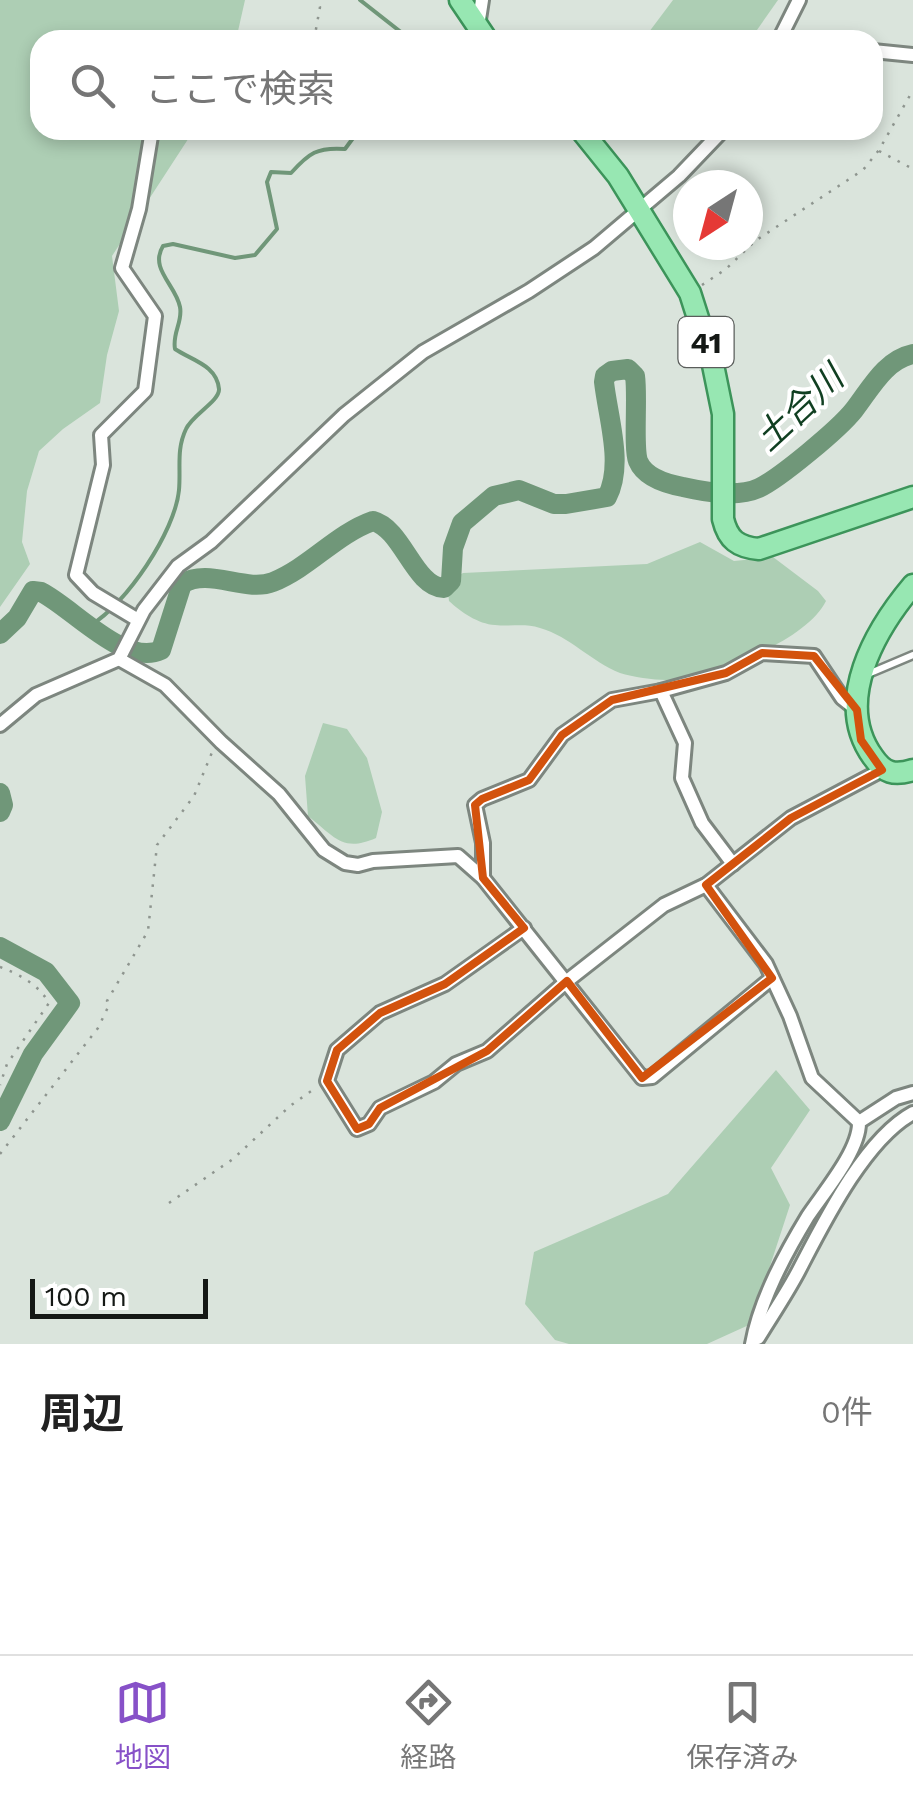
<!DOCTYPE html>
<html lang="ja">
<head>
<meta charset="utf-8">
<style>
  body { margin:0; font-family:"Work Sans","Noto Sans JP",sans-serif; background:#f6f6f6; color:#222 }
  .compass { position:absolute; left:673px; top:170px; width:90px; height:90px; border-radius:50%; background:#fff; box-shadow:0 5px 15px #0003; rotate:216deg }
  .scale { position:absolute; left:30px; bottom:25px; width:178px; box-sizing:border-box; padding-left:10px; border:5px solid #141815; border-top:0; font-size:28px; line-height:35px; white-space:nowrap; color:#141815; -webkit-text-stroke:8px #fff; paint-order:stroke }
  .list { margin:0; padding:0; list-style:none }
  h2 { display:flex; justify-content:space-between; align-items:center; height:130px; margin:0; padding:0 40px; font-size:42px }
  h2 small { font-size:32px; font-weight:400; color:#767676 }
  .icon { flex:none; width:55px; height:55px; fill:none; stroke:currentColor; stroke-width:2; stroke-linecap:round; stroke-linejoin:round }
  .map { position:relative; flex:none; width:913px; height:1344px; overflow:hidden }
  .search { position:absolute; background:#fff; box-shadow:0 5px 15px #0003; left:30px; right:30px; top:30px; height:110px; display:flex; align-items:center; gap:25px; box-sizing:border-box; padding:0 35px; border-radius:30px; color:#767676; font-size:38px }
  .sheet { height:310px; background:#fff }
  nav { display:flex; justify-content:space-around; align-items:center; box-sizing:border-box; height:140px; border-top:2px solid #e0e0e0; background:#fff; font-size:28px; color:#767676 }
  nav a { display:grid; justify-items:center; gap:5px }
  nav .on { color:#8751c8 }
  .map>svg:first-child { display:block }
</style>
</head>
<body>
<div class="map">
<svg width="913" height="1344" viewBox="0 0 913 1344">
  <rect width="100%" height="100%" fill="#dae4dc"/>
  <g fill="#adceb4">
    <polygon points="0,0 245,0 236,40 40,40 40,130 194,130 112,256 119,311 107,355 100,403 63,429 39,451 27,491 22,542 30,564 0,607"/>
    <polygon points="673,0 778,0 750,40 643,40"/>
    <path d="M700,542L734,561L773,557L818,591L826,601C806,642 710,678 666,680C653,680 633,677 620,673C592,662 569,636 540,628C524,623 511,627 495,625C478,624 461,612 449,601L447,582L463,573L647,564Z"/>
    <path d="M323,723L347,729L367,758L382,812L376,838C342,853 334,836 308,816L305,776Z"/>
    <polygon points="776,1070 810,1110 771,1168 790,1205 751,1324 707,1344 569,1344 555,1340 525,1304 534,1252 668,1194"/>
  </g>
  <g fill="none" stroke-linecap="round" stroke-linejoin="round">
    <g stroke="#709779" stroke-width="4">
      <polyline points="360,0 411,40"/>
      <path d="M91,625C126,604 175,532 179,490C181,468 176,450 186,429C192,415 220,401 219,389C217,365 191,360 175,349C172,333 183,322 180,307C176,285 149,269 163,246L173,244L235,258L255,255L277,229L267,182L271,172L291,173C309,153 317,147 345,149L359,130"/>
    </g>
    <g stroke="#709779" stroke-width="20">
      <path d="M0,634L17,618L33,591L41,592C73,608 124,667 161,650L182,584C209,567 245,593 273,582C310,567 336,534 373,521C403,529 414,587 444,588L451,581L453,548L462,523L494,496L519,490L554,504H566L607,497C624,465 608,418 604,382L605,376L612,371L628,369L635,376C638,396 633,447 638,461C645,478 667,484 683,487C705,492 737,498 759,488C780,478 839,429 854,410C871,388 885,360 913,354"/>
      <polyline points="0,793 3,805 0,812"/>
      <polyline points="0,947 46,972 70,1003 33,1054 0,1121"/>
    </g>
    <g stroke="#7d867f" stroke-width="11">
      <polyline id="lane" points="868,674 913,655"/>
    </g>
    <g stroke="#7d867f" stroke-width="18">
      <g id="street">
        <polyline points="478,26 482,0"/>
        <polyline points="779,40 799,0"/>
        <polyline points="873,51 913,55"/>
        <polyline points="138,620 93,593 76,575 103,465 101,435 145,391 155,316 122,268 139,209 152,130"/>
        <polyline points="119,659 165,685 221,742 279,794 324,850 345,863 358,865 373,861 458,856 483,878 642,1078 652,1077 772,978"/>
        <polyline points="661,691 685,743 682,778 702,823 733,864"/>
        <polyline points="0,725 36,695 119,659 144,610 178,566 211,542 344,415 423,352 529,291 594,248 679,176 723,130"/>
        <polyline points="483,878 483,843 475,805 482,799 529,780 562,735 612,700 661,691 726,673 762,653 814,656 842,698 857,710"/>
        <polyline points="706,885 766,964 790,1016 812,1078 859,1122"/>
        <polyline points="524,928 445,984 380,1013 337,1050 327,1081 357,1129 369,1124 380,1108 434,1082 456,1064 487,1051 567,981 664,905 706,885 791,818 882,770"/>
        <path d="M758,1338C772,1315 787,1293 799,1270C824,1222 865,1139 913,1113"/>
        <path d="M752,1344C760,1300 785,1254 808,1216C824,1192 860,1150 859,1122L896,1098L913,1093"/>
      </g>
    </g>
    <g stroke="#3c945a" stroke-width="25">
      <g id="primary">
        <polyline points="460,0 487,40"/>
        <path d="M581,130L618,176L690,293L713,365L723,414V519C728,540 738,547 759,549L913,497"/>
        <path d="M913,585C875,630 833,702 873,757C884,773 894,776 913,770"/>
      </g>
    </g>
    <g stroke="#8e958f" stroke-width="2.5" stroke-dasharray="2.5 8" stroke-linecap="butt">
      <polyline points="314,40 320,7 317,0"/>
      <polyline points="879,151 913,169"/>
      <polyline points="702,285 726,269 755,241 863,170 879,150 913,90"/>
      <path d="M0,967C19,974 39,985 49,1003L7,1064L0,1085"/>
      <polyline points="0,1154 98,1028 109,1005 107,1001 148,931 157,845 194,796 213,750"/>
      <polyline points="169,1203 233,1159 290,1106 317,1087"/>
    </g>
    <use href="#lane" stroke="#fff" stroke-width="6"/>
    <use href="#street" stroke="#fff" stroke-width="12"/>
    <use href="#primary" stroke="#97e7b2" stroke-width="20"/>
  </g>
  <path fill="none" stroke="#d3520d" stroke-width="8" stroke-linejoin="round" d="M762,653L814,656L857,710L861,740L882,770L791,818L706,885L772,978L642,1078L567,981L487,1051L380,1108L369,1124L357,1129L327,1081L337,1050L380,1013L445,984L524,928L483,878L475,805L482,799L529,780L562,735L612,700L726,673Z"/>
  <g text-anchor="middle" dominant-baseline="central" stroke-width="8" stroke-linejoin="round" paint-order="stroke">
    <rect fill="#fff" stroke="#5a5d5b" stroke-width="2.5" x="678.5" y="317" width="55" height="50" rx="8"/>
    <g font-size="30" font-weight="bold" fill="#141815">
      <text x="706" y="342">41</text>
    </g>
    <g font-size="35" font-style="italic" fill="#103f21" stroke="#fff">
      <text transform="translate(799 408) rotate(-43)">土合川</text>
    </g>
  </g>
</svg>
<svg class="compass" viewBox="-18 -18 36 36"><path d="M0-13l5 13h-10z" fill="#e53935"/><path d="M0 13l5-13h-10z" fill="#767676"/></svg>
<div class="scale">100 m</div>
<div class="search"><svg class="icon" aria-label="search" viewBox="0 0 24 24"><circle cx="10" cy="10" r="6"/><path d="M15 15l6 6"/></svg>ここで検索</div>
</div>
<section class="sheet">
<h2>周辺<small>0件</small></h2>
<ul class="list">
</ul>
</section>
<nav>
<a class="on"><svg class="icon" aria-label="map" viewBox="0 0 24 24"><path d="M3 6l6-2 6 2 6-2v14l-6 2-6-2-6 2zM9 4v14M15 6v14"/></svg>地図</a>
<a><svg class="icon" aria-label="directions" viewBox="0 0 24 24"><path d="M12 3l9 9-9 9-9-9zM9 14v-3h6M13 9l2 2-2 2"/></svg>経路</a>
<a><svg class="icon" aria-label="saved" viewBox="0 0 24 24"><path d="M7 4h10v16l-5-4-5 4z"/></svg>保存済み</a>
</nav>
</body>
</html>
